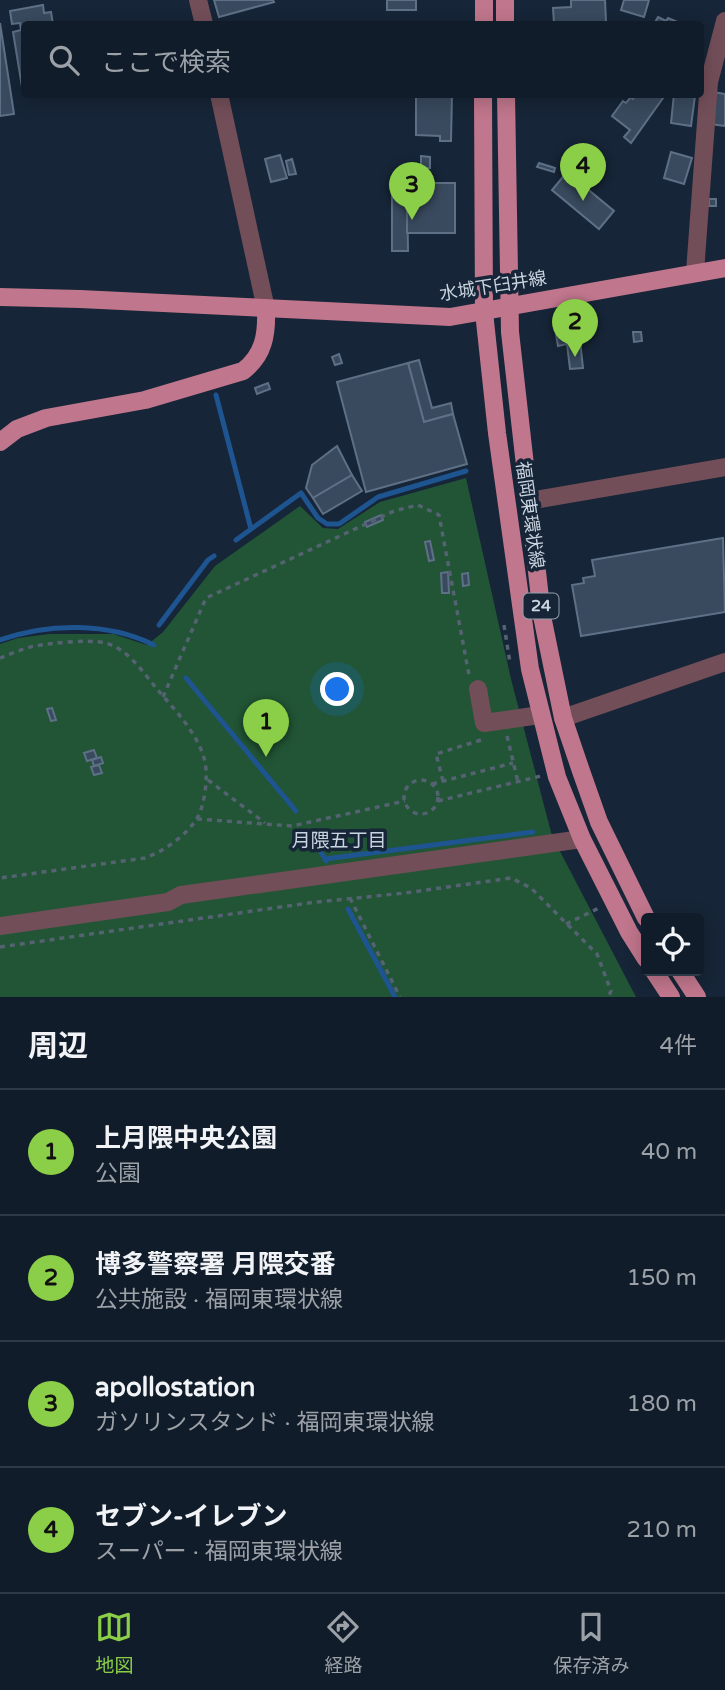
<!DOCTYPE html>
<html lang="ja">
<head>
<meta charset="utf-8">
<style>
  body { margin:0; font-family:"Varela Round","Noto Sans JP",sans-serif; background:#1e2935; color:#f1f3f6 }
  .controls { position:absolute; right:21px; bottom:21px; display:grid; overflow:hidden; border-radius:7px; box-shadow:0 4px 18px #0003 }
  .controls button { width:63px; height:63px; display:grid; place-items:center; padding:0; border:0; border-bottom:2px solid #303a46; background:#101c29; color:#f1f3f6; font:35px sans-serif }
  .you { position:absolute; left:338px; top:690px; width:24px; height:24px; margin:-18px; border:5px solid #fff; border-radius:50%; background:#1a73e8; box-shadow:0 0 0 10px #1a73e833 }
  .badge { display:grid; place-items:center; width:46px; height:46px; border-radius:50%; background:#8bce47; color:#111; font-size:23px; font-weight:700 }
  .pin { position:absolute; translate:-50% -58px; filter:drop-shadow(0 2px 4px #0008) }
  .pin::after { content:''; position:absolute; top:37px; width:24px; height:21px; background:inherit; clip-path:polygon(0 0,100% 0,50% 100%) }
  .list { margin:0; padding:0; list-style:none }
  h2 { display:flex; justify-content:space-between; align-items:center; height:91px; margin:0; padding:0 28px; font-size:30px }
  h2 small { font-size:23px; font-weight:400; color:#9ca1a8 }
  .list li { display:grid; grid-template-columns:46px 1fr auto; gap:21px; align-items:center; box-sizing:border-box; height:126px; padding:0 28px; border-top:2px solid #303a46 }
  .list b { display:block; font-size:26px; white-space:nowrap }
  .list p { margin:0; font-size:23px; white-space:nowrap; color:#9ca1a8 }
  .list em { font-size:23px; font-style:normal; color:#9ca1a8 }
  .icon { flex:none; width:38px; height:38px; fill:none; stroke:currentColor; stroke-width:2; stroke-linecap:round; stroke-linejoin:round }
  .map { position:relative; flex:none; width:725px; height:997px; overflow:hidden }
  .search { position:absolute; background:#101c29; box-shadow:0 4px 18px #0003; left:21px; right:21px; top:21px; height:77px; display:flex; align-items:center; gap:18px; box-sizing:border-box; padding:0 24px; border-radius:7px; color:#9ca1a8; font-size:26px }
  .sheet { height:595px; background:#101c29 }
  nav { display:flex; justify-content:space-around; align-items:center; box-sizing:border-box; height:98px; border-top:2px solid #303a46; background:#101c29; font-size:19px; color:#9ca1a8 }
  nav a { display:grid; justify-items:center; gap:4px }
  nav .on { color:#8bce47 }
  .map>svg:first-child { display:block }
</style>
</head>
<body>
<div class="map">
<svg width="725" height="997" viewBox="0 0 725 997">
  <rect width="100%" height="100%" fill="#162537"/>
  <polygon fill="#215535" points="466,478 511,679 552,836 636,997 0,997 0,644 18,638 49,634 113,634 147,645 163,632 215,566 300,506 323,528 338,529 380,502"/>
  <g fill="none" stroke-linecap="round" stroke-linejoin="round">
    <g stroke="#1e5490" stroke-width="5">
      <polyline points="216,395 251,529"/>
      <polyline points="236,540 301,493 318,518 327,524 339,524 378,497 466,471"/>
      <polyline points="159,625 208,560 214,556"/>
      <path d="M0,640C48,623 108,622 154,645"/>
      <polyline points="186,678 296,811"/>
      <polyline points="311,835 326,861"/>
      <polyline points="325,859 533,832"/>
      <polyline points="348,909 395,997"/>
    </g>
  </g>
  <g fill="#394a5e" stroke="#5e7086" stroke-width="2">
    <polygon points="214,0 273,0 274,2 219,17"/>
    <rect x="387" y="0" width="29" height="10"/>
    <polygon points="571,0 605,0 606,22 554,24 553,8 571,7"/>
    <polygon points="624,0 649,0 644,17 621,10"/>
    <polygon points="43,5 44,13 51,12 53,24 24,24 24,87 22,87 13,32 21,30 20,23 12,24 10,11"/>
    <polygon points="658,17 666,21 668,18 682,24 654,24"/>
    <polygon points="0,23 14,114 0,116"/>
    <polygon points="713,92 725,94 725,126 709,124"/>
    <polygon points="416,94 452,94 451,141 440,141 440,136 416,135"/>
    <polygon points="658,94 663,98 631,143 624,137 630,130 612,116 623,101 626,103 631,97 633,99 636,94"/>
    <polygon points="674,94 695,96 691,126 671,123"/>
    <polygon points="671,152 692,158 684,184 664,178"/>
    <polygon points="280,155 287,178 271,182 265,159"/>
    <polygon points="421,156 430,157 430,168 421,168"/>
    <polygon points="292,159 296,174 289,175 286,161"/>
    <polygon points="539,163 555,168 554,172 537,167"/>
    <polygon points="567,172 614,211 599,229 552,190"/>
    <polygon points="392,183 407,183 408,251 392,251"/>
    <rect x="407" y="183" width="48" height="50"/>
    <rect x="709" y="199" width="7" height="7"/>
    <polygon points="579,331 583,368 570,369 567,344 558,346 556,334"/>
    <polygon points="633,332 641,332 642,341 634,342"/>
    <polygon points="339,354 342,363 335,365 332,357"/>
    <polygon points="419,360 432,408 451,403 453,414 424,422 408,363"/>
    <polygon points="408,363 424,422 453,414 467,464 366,492 337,382"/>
    <polygon points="268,383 270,389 257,394 255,388"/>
    <polygon points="337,446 352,475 313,498 306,488 312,465"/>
    <polygon points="352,475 362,491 323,514 313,498"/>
    <polygon points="381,515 383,520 367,527 365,522"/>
    <polygon points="723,538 725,612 581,636 572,585 584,583 583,578 595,576 592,560"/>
    <polygon points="430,541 434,560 429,561 425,542"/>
    <polygon points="448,572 449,593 442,593 441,573"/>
    <polygon points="468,573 469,585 463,586 462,574"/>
    <polygon points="52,708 56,720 51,721 47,709"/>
    <polygon points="94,750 97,758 87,761 84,753"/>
    <polygon points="101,757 103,763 94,766 92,760"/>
    <polygon points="99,765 102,773 94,775 91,767"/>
  </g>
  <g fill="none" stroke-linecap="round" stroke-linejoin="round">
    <g stroke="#546272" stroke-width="3.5" stroke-dasharray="5 5" stroke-linecap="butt">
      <polyline points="504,625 510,663"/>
      <path d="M0,658C11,654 24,648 35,646C52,643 88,639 105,643C127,648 143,672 156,688C174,709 196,731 204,758C209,774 205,807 196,820C184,837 164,851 145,858L0,878"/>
      <polyline points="163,697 206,598 394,511 418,505 439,515 469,675"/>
      <polyline points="507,736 518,782"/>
      <polyline points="208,780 265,823"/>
      <circle cx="421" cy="797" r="17"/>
      <polyline points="443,781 436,754 481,740"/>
      <polyline points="432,784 513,763"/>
      <polyline points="438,801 541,776"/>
      <polyline points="197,819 292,826 405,801"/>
      <polyline points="350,898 400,997"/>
      <polyline points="566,924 599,908"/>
      <polyline points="0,947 316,902 405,893 511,878 531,888 597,954 611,991 608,997"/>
    </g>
    <g stroke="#724e58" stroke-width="18">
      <polyline points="198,0 204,24"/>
      <polyline points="219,94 266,309"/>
      <polyline points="695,272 709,82 725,21"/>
      <polyline points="529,501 725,467"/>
      <polyline points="478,689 484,723 540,715"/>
      <polyline points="563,718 725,662"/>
      <polyline points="0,926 168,902 181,895 582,839"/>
    </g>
    <g stroke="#c0768c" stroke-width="18">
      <polyline points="505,0 505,24"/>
      <polyline points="484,24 484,0"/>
      <polyline points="483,94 484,312 497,433 530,669 557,777 582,839 629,932 646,959"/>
      <polyline points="506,94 510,332 542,616 563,718 581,771 599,822 646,918"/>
      <polyline points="0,297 80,299 450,317 725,268"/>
      <path d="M0,442L17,429L46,418L145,400L243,371C264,355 267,334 266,309"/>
      <polyline points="654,971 671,997"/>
      <polyline points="680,971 697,997"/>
    </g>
  </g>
  <g text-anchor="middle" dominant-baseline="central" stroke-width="7" stroke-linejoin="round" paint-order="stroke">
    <rect fill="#162537" stroke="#94a0ad" stroke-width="2" x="523.5" y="593.5" width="35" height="25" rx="5"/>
    <g font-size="16" font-weight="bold" fill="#cad4e0">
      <text x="541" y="606">24</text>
    </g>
    <g font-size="18" fill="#cad4e0" stroke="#162537">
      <text transform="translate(493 286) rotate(-9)">水城下臼井線</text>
      <text transform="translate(530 515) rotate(82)">福岡東環状線</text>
    </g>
    <g font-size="19" fill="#cad4e0" stroke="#162537">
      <text x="339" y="841">月隈五丁目</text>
    </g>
  </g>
</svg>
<div class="controls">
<button><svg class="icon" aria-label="locate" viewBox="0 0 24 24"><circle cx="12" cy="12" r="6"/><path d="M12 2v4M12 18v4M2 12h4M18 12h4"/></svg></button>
</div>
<div class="you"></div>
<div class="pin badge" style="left:266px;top:757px">1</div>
<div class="pin badge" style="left:575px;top:357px">2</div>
<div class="pin badge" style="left:412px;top:220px">3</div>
<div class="pin badge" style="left:583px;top:201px">4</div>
<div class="search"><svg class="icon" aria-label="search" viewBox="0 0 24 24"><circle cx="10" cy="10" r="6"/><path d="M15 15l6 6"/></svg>ここで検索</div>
</div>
<section class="sheet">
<h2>周辺<small>4件</small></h2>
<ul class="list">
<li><span class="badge">1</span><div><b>上月隈中央公園</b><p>公園</p></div><em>40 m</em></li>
<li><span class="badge">2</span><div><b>博多警察署 月隈交番</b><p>公共施設 · 福岡東環状線</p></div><em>150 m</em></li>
<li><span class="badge">3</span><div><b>apollostation</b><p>ガソリンスタンド · 福岡東環状線</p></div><em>180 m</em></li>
<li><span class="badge">4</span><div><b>セブン-イレブン</b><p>スーパー · 福岡東環状線</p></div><em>210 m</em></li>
</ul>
</section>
<nav>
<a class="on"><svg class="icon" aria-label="map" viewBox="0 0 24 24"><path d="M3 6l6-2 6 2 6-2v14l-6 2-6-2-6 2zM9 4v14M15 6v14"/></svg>地図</a>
<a><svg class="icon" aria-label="directions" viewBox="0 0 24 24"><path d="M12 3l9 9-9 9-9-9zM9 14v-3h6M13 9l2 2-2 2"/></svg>経路</a>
<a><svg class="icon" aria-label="saved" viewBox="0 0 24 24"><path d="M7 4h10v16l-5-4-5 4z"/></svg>保存済み</a>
</nav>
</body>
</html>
